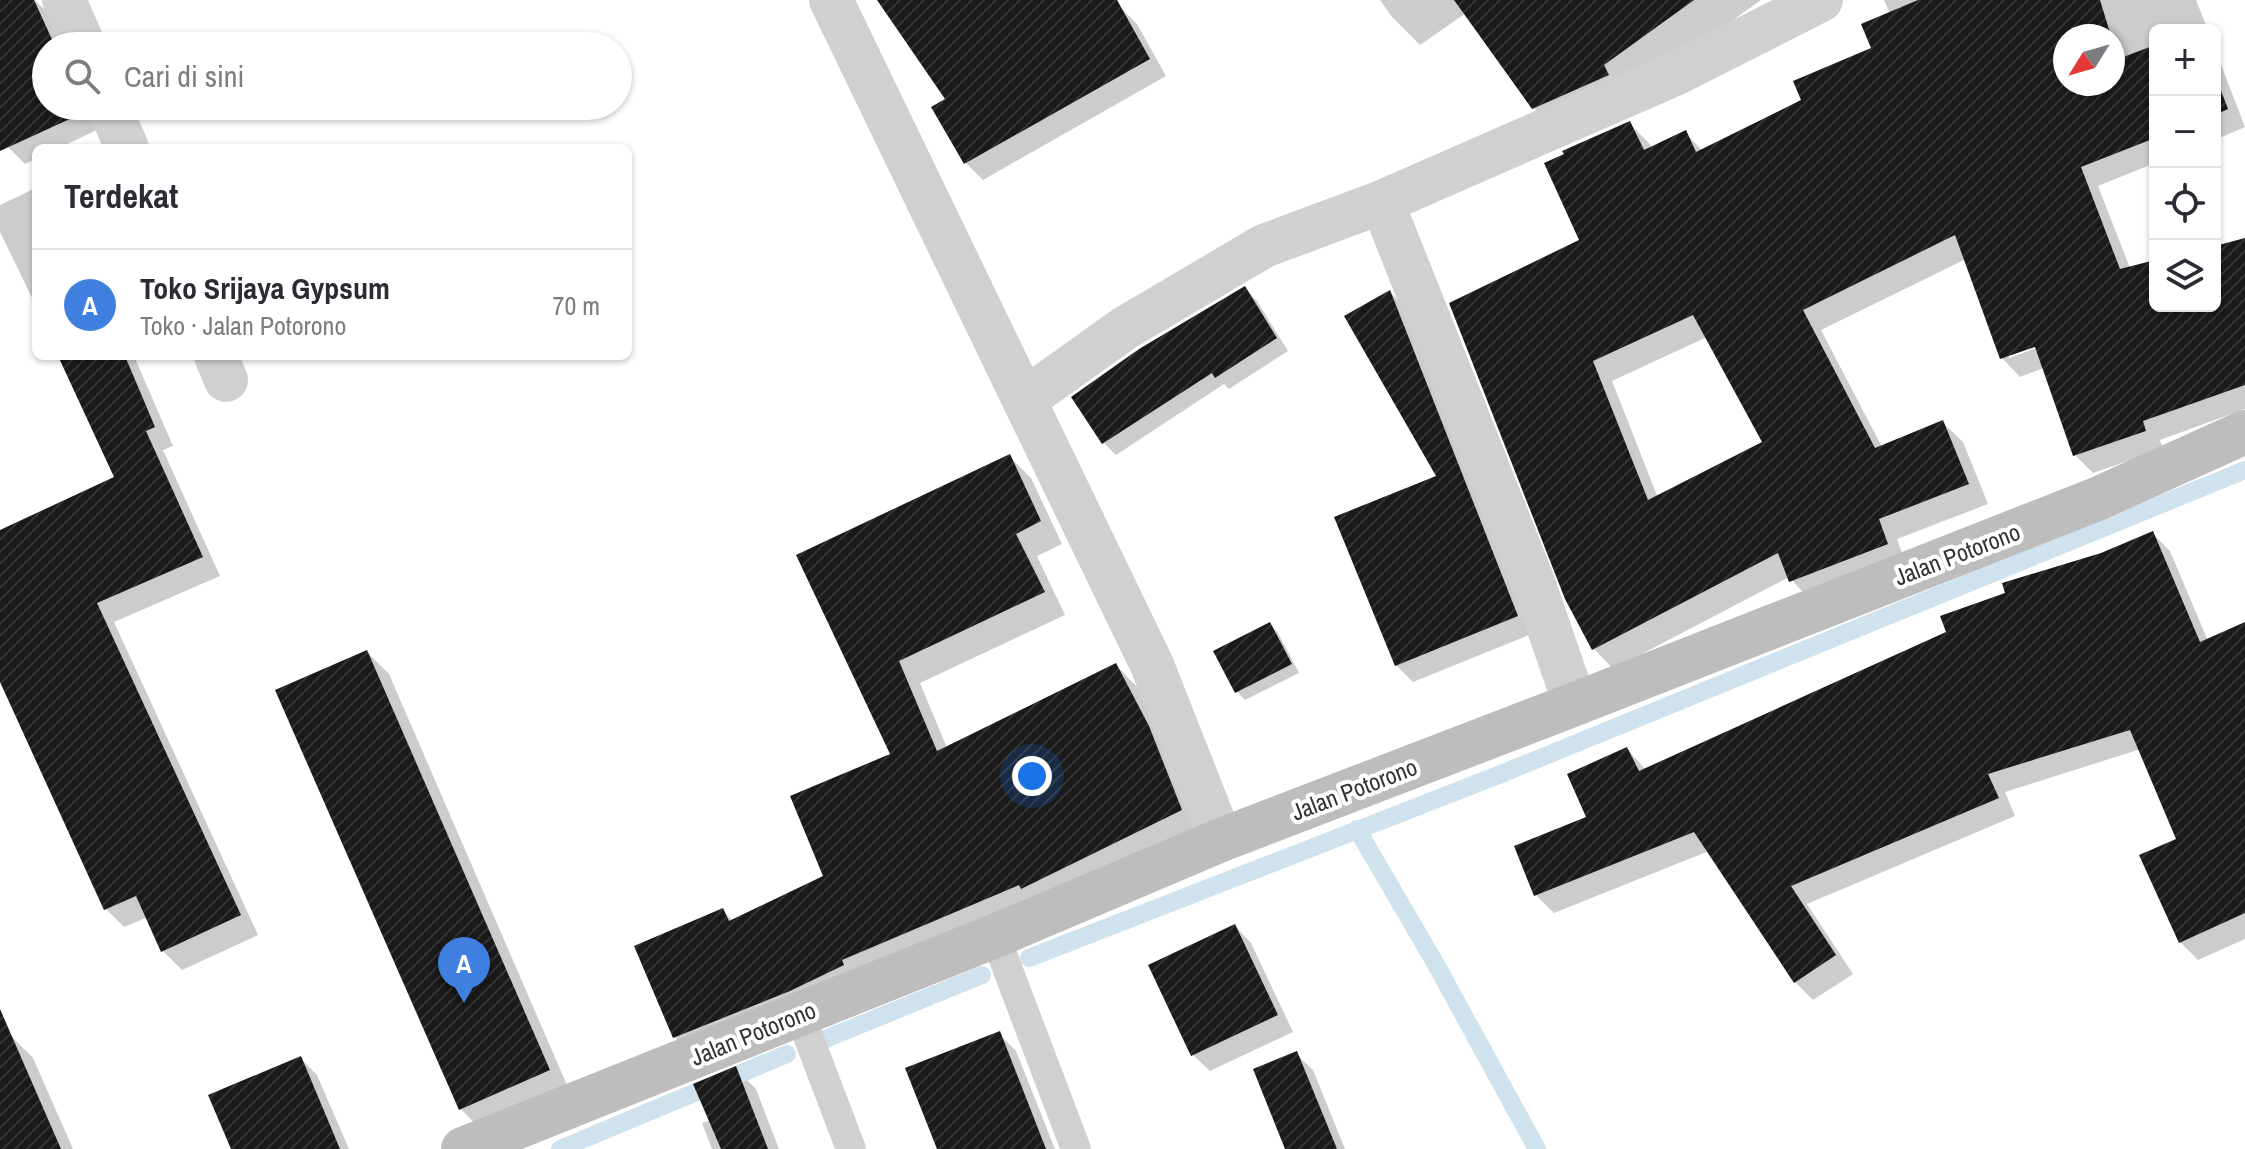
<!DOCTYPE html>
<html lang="id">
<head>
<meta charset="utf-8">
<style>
  body { margin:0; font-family:"Archivo Narrow",sans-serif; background:#f2f2f3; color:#2b2b33 }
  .controls { position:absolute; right:24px; top:24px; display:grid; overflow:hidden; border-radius:12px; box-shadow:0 2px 6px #0004 }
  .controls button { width:72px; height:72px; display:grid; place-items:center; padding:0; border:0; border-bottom:2px solid #e1e1e2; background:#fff; color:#2b2b33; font:40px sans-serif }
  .compass { position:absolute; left:2053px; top:24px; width:72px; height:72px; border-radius:50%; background:#fff; box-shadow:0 2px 6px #0004; rotate:233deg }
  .you { position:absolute; left:1032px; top:776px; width:28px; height:28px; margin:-20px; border:6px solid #fff; border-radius:50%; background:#1a73e8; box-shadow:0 0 0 12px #1a73e833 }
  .badge { display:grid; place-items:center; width:52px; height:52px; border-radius:50%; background:#7c3aed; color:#fff; font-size:26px; font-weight:700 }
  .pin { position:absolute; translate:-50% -66px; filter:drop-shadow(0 2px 4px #0008) }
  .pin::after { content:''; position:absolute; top:42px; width:28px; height:24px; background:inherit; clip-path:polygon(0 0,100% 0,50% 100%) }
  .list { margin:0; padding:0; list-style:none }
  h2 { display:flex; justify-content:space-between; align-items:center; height:104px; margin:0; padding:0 32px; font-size:34px }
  h2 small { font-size:26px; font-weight:400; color:#7c7c81 }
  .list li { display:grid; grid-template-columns:52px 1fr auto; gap:24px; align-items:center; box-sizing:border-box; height:112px; padding:0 32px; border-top:2px solid #e1e1e2 }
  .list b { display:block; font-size:30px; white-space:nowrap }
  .list p { margin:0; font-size:26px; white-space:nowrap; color:#7c7c81 }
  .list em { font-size:26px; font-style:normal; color:#7c7c81 }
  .icon { flex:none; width:44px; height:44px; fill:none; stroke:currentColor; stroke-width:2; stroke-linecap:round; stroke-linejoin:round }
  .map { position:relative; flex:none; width:2245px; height:1149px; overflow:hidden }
  .search { position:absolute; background:#fff; box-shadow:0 2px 6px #0004; left:32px; top:32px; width:600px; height:88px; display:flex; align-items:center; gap:20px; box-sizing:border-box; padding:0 28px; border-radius:44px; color:#7c7c81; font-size:30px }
  .panel { position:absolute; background:#fff; box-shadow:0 2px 6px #0004; left:32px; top:144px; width:600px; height:216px; border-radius:12px }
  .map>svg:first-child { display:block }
</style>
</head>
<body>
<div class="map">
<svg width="2245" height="1149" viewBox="0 0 2245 1149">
  <defs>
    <pattern id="building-hatch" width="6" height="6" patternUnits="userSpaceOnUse" patternTransform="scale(2)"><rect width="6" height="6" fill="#1a1a1a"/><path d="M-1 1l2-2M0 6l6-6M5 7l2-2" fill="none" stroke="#333"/></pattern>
  </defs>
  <rect width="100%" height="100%" fill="#fff"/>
  <g fill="#0003" fill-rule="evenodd">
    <polygon points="0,0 35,0 48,13 63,46 46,46 46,106 90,106 101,128 59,148 36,148 36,159 25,164 8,147 0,130"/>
    <polygon points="880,0 1117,0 1122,9 1137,24 1166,76 983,180 966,163 947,100"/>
    <polygon points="1380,0 1761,0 1631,93 1562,136 1534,108 1466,13 1420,45 1392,17"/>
    <path d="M1884,0H2196L2208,30H2155V163L2098,186L2130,268L2155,262V306H2215V248L2245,244V409L2160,440L2163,449L2093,473L2075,455L2044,368L2020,377L2002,358L1966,259L1821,330L1882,447L1943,423L1963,442L1988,504L1897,539L1906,564L1811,601L1789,577L1613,669L1594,649L1582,241L1629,123L1649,143L1652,149L1685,133L1703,151L1985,226ZM2065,36H2113V84H2065ZM1707,337L1764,443L1658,498L1612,381ZM2044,341L2045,345L2009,358V354Z"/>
    <polygon points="2215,49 2245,127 2215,140"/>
    <polygon points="36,188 36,306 0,232 0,205"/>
    <polygon points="1245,289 1257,301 1288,351 1229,389 1224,384 1116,455 1104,443"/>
    <polygon points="1390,292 1406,309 1534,633 1413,682 1396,665 1439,477"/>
    <polygon points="63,356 134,356 173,446 163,450 220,576 114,622 258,935 182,970 163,951 148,917 124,927 105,908 0,680 0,532 116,478"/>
    <polygon points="1009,456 1031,478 1062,544 1037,556 1065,615 920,683 947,748 1116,665 1138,688 1203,833 697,1059 675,1037 723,911 733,921 826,876 893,755 798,556"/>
    <polygon points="2152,533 2170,551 2208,641 2245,625 2245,939 2198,960 2180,942 2179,840 2141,749 2005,792 2015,816 1807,904 1853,974 1813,1000 1795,982 1709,851 1554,913 1536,895 1589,818 1627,749 1646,770 1948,633 2008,594"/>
    <polygon points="1270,625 1278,633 1299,673 1245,700 1237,692"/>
    <polygon points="367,652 389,674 570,1092 482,1131 461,1109"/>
    <polygon points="1235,926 1251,943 1293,1032 1210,1071 1193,1055"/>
    <polygon points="9,1034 33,1058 73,1149 0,1149 0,1038"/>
    <polygon points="999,1034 1016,1051 1055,1149 939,1149"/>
    <polygon points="1296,1054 1313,1070 1345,1149 1288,1149"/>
    <polygon points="300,1058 317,1075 349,1149 233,1149"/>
    <polygon points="736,1069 756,1089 779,1149 712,1149 702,1123 711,1120"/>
  </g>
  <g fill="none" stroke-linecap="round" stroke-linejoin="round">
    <g stroke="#cfe2ee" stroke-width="18">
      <polyline points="1357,829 1434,961 1537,1149"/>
      <polyline points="1029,958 1501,774 2245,470"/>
      <polyline points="823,1040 982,975"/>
      <polyline points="560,1149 787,1054"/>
    </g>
  </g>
  <g fill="url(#building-hatch)" fill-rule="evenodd">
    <polygon points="0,0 34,0 55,46 46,46 46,106 83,106 85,112 0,151"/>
    <polygon points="877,0 1117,0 1150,59 964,164 931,107 945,99"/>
    <polygon points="1454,0 1694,0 1604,65 1609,75 1532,109"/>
    <path d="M1918,0H2100L2111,36H2065V84H2113V43L2118,59L2155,45V138L2081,167L2120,269L2155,260V306H2215V246L2245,238V385L2143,421L2146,431L2073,456L2035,347L2000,359L1955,235L1803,310L1875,448L1943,420L1969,484L1879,519L1888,544L1789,582L1778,553L1592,650L1565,599L1449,303L1579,240L1544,163L1564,154L1562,151L1630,121L1644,150L1686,130L1696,152L1801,100L1793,81L1871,48L1861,24ZM1693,315L1762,442L1648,500L1593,361Z"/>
    <polygon points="2215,75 2228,109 2215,115"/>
    <polygon points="1245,286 1277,338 1215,378 1212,373 1102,444 1071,397 1139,349"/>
    <polygon points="1390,290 1518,616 1395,666 1334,517 1436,476 1344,316"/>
    <polygon points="58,356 125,356 155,427 146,431 203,557 97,603 241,915 161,952 136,896 104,910 0,682 0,530 114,477"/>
    <polygon points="1010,454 1041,521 1016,534 1045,592 899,661 937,751 1116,663 1149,726 1182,810 1021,889 1019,885 842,960 844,965 790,991 673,1038 634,946 723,908 729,921 823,876 790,796 890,754 796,555"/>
    <polygon points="2153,531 2200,642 2245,622 2245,913 2179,943 2139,855 2176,839 2130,730 1988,774 1999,798 1791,886 1836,955 1794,983 1694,832 1534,896 1514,846 1586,817 1567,774 1627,747 1639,771 1946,632 1940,616 2005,593 2002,583 2101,553"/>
    <polygon points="1270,622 1292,664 1235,693 1213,651"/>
    <polygon points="367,650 550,1070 459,1110 275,690"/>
    <polygon points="1235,924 1278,1015 1191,1056 1148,965"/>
    <polygon points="0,1009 61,1149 0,1149"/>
    <polygon points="1000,1031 1046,1149 937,1149 905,1068"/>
    <polygon points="1297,1051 1337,1149 1285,1149 1253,1069"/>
    <polygon points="301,1056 340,1149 231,1149 208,1095"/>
    <polygon points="736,1066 768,1149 721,1149 693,1084"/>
  </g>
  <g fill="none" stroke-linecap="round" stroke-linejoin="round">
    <g stroke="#d0d0d0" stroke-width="30">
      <polyline points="995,936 1076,1149"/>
      <polyline points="800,1015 851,1149"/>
    </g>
    <g stroke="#d0d0d0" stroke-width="44">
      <polyline points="64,0 84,46"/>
      <polyline points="831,0 1152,665 1221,840"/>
      <polyline points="109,106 127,148"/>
      <polyline points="1382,202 1533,582 1575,704"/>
      <polyline points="216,356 226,380"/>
      <polyline points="1024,400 1125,328 1264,246 1382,202 1679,72 1821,0"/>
    </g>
    <polyline stroke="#bdbdbd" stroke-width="44" points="463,1149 995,936 1221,840 1575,704 2097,499 2245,432"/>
  </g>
  <g text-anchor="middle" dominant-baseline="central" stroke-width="8" stroke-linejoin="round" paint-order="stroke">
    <g font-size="24" fill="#333" stroke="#fff">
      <text transform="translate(1957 554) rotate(-21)">Jalan Potorono</text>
      <text transform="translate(1354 789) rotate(-21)">Jalan Potorono</text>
      <text transform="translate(753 1033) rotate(-22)">Jalan Potorono</text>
    </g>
  </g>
</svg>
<div class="controls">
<button>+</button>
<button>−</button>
<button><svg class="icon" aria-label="locate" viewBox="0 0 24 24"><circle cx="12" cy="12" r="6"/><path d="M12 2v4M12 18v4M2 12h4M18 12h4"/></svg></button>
<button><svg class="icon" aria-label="layers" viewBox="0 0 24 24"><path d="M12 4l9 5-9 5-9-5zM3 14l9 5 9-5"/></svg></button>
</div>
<svg class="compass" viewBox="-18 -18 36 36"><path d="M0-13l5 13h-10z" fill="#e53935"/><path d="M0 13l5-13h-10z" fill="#7c7c81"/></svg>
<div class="you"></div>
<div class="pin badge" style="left:464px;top:1003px;background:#3f7fe0">A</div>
<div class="search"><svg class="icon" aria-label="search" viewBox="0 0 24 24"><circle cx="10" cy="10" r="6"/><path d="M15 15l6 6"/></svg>Cari di sini</div>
<section class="panel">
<h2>Terdekat<small></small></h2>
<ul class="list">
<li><span class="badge" style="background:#3f7fe0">A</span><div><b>Toko Srijaya Gypsum</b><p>Toko · Jalan Potorono</p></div><em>70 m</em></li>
</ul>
</section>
</div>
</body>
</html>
